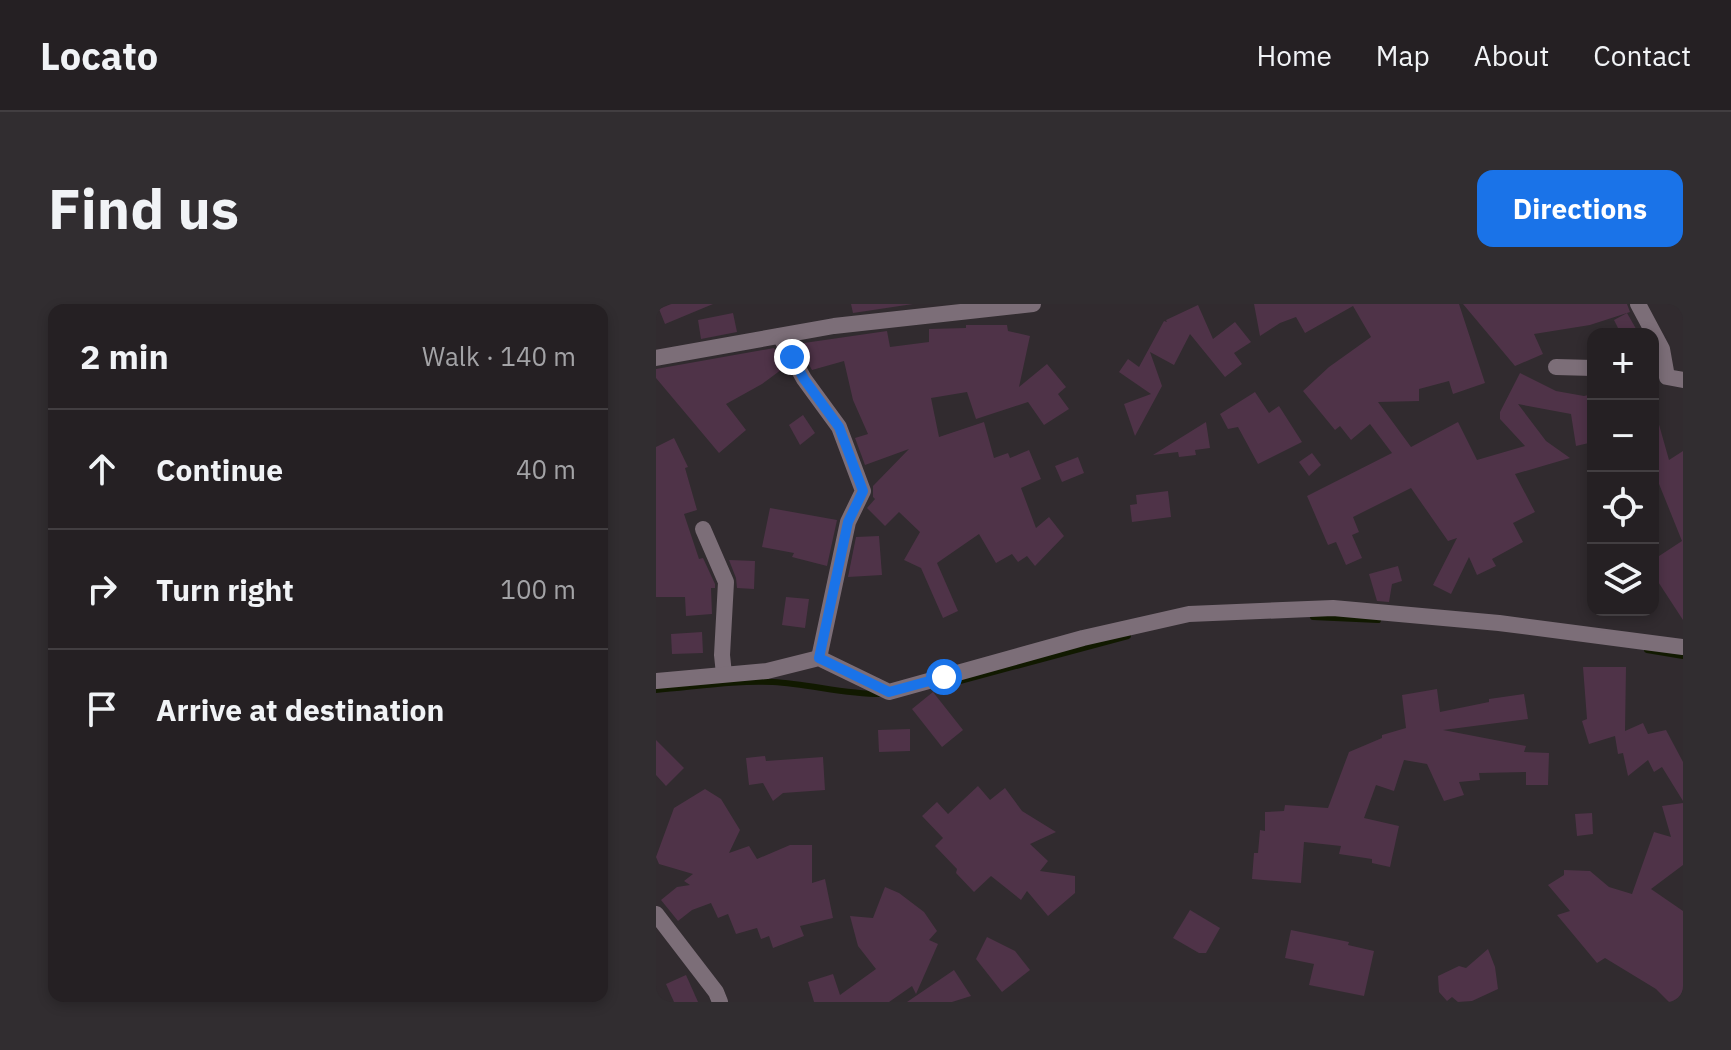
<!DOCTYPE html>
<html lang="en">
<head>
<meta charset="utf-8">
<style>
  body { margin:0; font-family:"IBM Plex Sans",sans-serif; background:#312d30; color:#f1f3f6 }
  .controls { position:absolute; right:24px; top:24px; display:grid; overflow:hidden; border-radius:16px; box-shadow:0 4px 12px #0003 }
  .controls button { width:72px; height:72px; display:grid; place-items:center; padding:0; border:0; border-bottom:2px solid #423e41; background:#252023; color:#f1f3f6; font:40px sans-serif }
  .stop { position:absolute; width:24px; height:24px; margin:-18px; border:6px solid #1a73e8; border-radius:50%; background:#fff }
  .stop.end { background:#1a73e8; border-color:#fff; box-shadow:0 2px 8px #0008 }
  .list { margin:0; padding:0; list-style:none }
  h2 { display:flex; justify-content:space-between; align-items:center; height:104px; margin:0; padding:0 32px; font-size:34px }
  h2 small { font-size:26px; font-weight:400; color:#a3a3a6 }
  .list li { display:grid; grid-template-columns:52px 1fr auto; gap:24px; align-items:center; box-sizing:border-box; height:120px; padding:0 32px; border-top:2px solid #423e41 }
  .list b { display:block; font-size:30px; white-space:nowrap }
  .list em { font-size:26px; font-style:normal; color:#a3a3a6 }
  .icon { flex:none; width:44px; height:44px; fill:none; stroke:currentColor; stroke-width:2; stroke-linecap:round; stroke-linejoin:round }
  .map { position:relative; flex:none; width:1027px; height:698px; overflow:hidden; border-radius:16px }
  header { display:flex; align-items:center; gap:48px; box-sizing:border-box; height:112px; padding:0 40px; background:#252023; border-bottom:2px solid #423e41 }
  header strong { font-size:38px }
  nav { display:flex; gap:44px; margin-inline-start:auto; font-size:28px }
  .intro { display:flex; align-items:center; justify-content:space-between; box-sizing:border-box; height:192px; padding:0 48px }
  h1 { margin:0; font-size:56px }
  .button { padding:20px 36px; border-radius:16px; background:#1a73e8; color:#fff; font-size:28px; font-weight:700 }
  main { display:flex; gap:48px; padding:0 48px }
  aside { flex:1; background:#252023; border-radius:16px; box-shadow:0 4px 12px #0003 }
  .map>svg:first-child { display:block }
</style>
</head>
<body>
<header>
<strong>Locato</strong>
<nav><a>Home</a><a>Map</a><a>About</a><a>Contact</a></nav>
</header>
<div class="intro"><h1>Find us</h1><a class="button">Directions</a></div>
<main>
<aside>
<h2>2 min<small>Walk · 140 m</small></h2>
<ul class="list">
<li><svg class="icon" aria-label="ahead" viewBox="0 0 24 24"><path d="M12 20V5M6 11l6-6 6 6"/></svg><div><b>Continue</b></div><em>40 m</em></li>
<li><svg class="icon" aria-label="right" viewBox="0 0 24 24"><path d="M7 20v-9h11M14 6l5 5-5 5"/></svg><div><b>Turn right</b></div><em>100 m</em></li>
<li><svg class="icon" aria-label="arrive" viewBox="0 0 24 24"><path d="M6 21V4h12l-3 4 3 4H6"/></svg><div><b>Arrive at destination</b></div></li>
</ul>
</aside>
<div class="map">
<svg width="1027" height="698" viewBox="0 0 1027 698">
  <rect width="100%" height="100%" fill="#312b2f"/>
  <g fill="none" stroke-linecap="round" stroke-linejoin="round">
    <g stroke="#111900" stroke-width="6">
      <polyline points="657,313 722,316"/>
      <polyline points="991,346 1027,352"/>
      <polyline points="278,384 472,332"/>
      <path d="M0,386C38,383 79,376 117,378C155,380 191,391 228,390"/>
    </g>
  </g>
  <g fill="#4f3348">
    <polygon points="15,0 57,0 9,20 3,5"/>
    <polygon points="195,0 257,0 197,9"/>
    <polygon points="598,0 803,0 829,79 797,90 793,77 763,85 763,97 722,98 755,143 802,118 821,156 869,142 844,115 844,108 864,69 900,87 928,92 937,90 937,138 920,142 915,110 862,100 890,137 914,154 859,170 879,208 857,219 867,238 836,255 840,262 821,271 813,253 795,290 777,281 801,234 792,237 755,184 697,213 703,228 696,231 706,254 690,261 680,238 672,241 651,192 736,149 714,120 695,136 684,122 679,126 647,87 673,63 715,33 697,2 649,29 640,13 624,19 604,32"/>
    <polygon points="807,0 971,0 974,8 934,21 878,30 887,50 859,62"/>
    <polygon points="542,1 557,35 579,18 595,38 578,49 586,60 569,73 534,30 518,61 494,48 506,82 479,132 468,100 495,90 463,68 472,55 483,63 508,17 511,18 510,16"/>
    <polygon points="77,9 81,28 45,35 42,16"/>
    <polygon points="971,9 983,30 965,30 958,16"/>
    <polygon points="310,21 351,21 352,27 374,32 363,83 391,60 410,83 402,90 413,105 388,121 372,98 320,115 311,88 275,94 283,133 328,118 338,154 352,149 354,154 373,146 385,175 365,184 380,224 393,213 408,232 379,262 371,252 362,258 356,250 340,259 323,230 281,259 302,307 287,314 265,264 248,256 264,228 243,208 229,222 211,204 219,195 217,193 217,182 253,145 209,161 199,134 212,130 197,96 188,57 156,66 141,40 231,27 234,43 273,38 273,25 310,24"/>
    <polygon points="118,44 129,63 106,80 70,100 90,126 63,149 0,74 0,65"/>
    <polygon points="599,88 613,109 623,102 646,138 602,160 582,123 572,125 564,110"/>
    <polygon points="147,111 159,129 144,141 133,121"/>
    <polygon points="997,117 1002,117 1013,156 1027,147 1027,316 997,270 997,256 1026,237 1001,175 997,176"/>
    <polygon points="550,118 554,144 539,146 540,151 523,153 522,148 497,151"/>
    <polygon points="18,134 32,163 29,164 41,206 28,210 43,255 47,254 59,280 59,284 55,284 56,310 30,312 29,293 0,293 0,143"/>
    <polygon points="656,149 665,161 653,172 643,158"/>
    <polygon points="422,153 428,169 406,178 399,162"/>
    <polygon points="512,187 515,213 476,218 474,201 481,200 480,191"/>
    <polygon points="114,204 181,216 171,262 136,253 138,249 106,243"/>
    <polygon points="223,232 226,271 192,273 200,233"/>
    <polygon points="73,256 99,257 98,285 81,284 80,274"/>
    <polygon points="742,262 746,277 736,280 733,298 721,297 713,270"/>
    <polygon points="130,293 153,295 149,324 126,321"/>
    <polygon points="46,328 47,349 16,350 15,330"/>
    <polygon points="927,363 970,363 969,427 987,419 992,430 1010,426 1027,458 1027,497 1006,463 998,468 992,456 972,472 967,449 962,450 959,432 933,440 926,417 931,415"/>
    <polygon points="781,385 784,408 833,398 833,395 868,390 872,415 787,426 870,442 868,448 893,449 892,481 870,481 870,468 823,469 824,476 803,478 808,491 788,497 771,460 748,456 738,487 720,481 708,514 743,522 734,563 716,559 716,555 683,550 685,542 648,538 645,579 596,575 598,549 602,549 604,526 609,527 609,508 628,507 629,501 672,504 693,448 726,434 726,431 750,424 746,391"/>
    <polygon points="277,388 307,426 286,443 256,405"/>
    <polygon points="254,425 254,447 223,448 222,426"/>
    <polygon points="0,436 28,464 10,482 0,471"/>
    <polygon points="109,452 110,457 167,453 169,486 127,489 117,497 107,479 93,481 90,454"/>
    <polygon points="322,482 334,496 349,484 366,507 400,528 374,540 392,557 384,567 419,572 419,589 392,612 371,587 365,596 335,572 318,588 300,569 301,565 279,542 287,534 266,512 281,498 292,510"/>
    <polygon points="49,485 65,495 84,526 73,549 93,542 101,555 134,541 156,541 156,579 169,575 177,614 144,622 148,632 117,644 113,632 105,635 101,624 80,630 72,610 62,614 55,599 36,606 22,617 5,596 21,583 34,581 28,577 37,570 3,560 0,553 18,504"/>
    <polygon points="1027,499 1027,561 995,585 1027,607 1027,698 1013,698 1000,685 949,654 941,659 901,611 914,607 892,581 908,571 908,566 934,567 953,583 976,590 998,528 1015,533 1006,502"/>
    <polygon points="936,509 937,530 921,532 919,510"/>
    <polygon points="229,583 243,589 268,608 281,627 273,636 282,640 260,690 256,682 233,698 158,698 152,678 177,670 184,691 220,665 202,642 194,612 217,614"/>
    <polygon points="534,606 564,624 550,649 543,649 517,634"/>
    <polygon points="635,626 693,638 692,641 718,647 708,692 653,681 658,660 629,654"/>
    <polygon points="331,633 359,647 374,666 346,688 320,655"/>
    <polygon points="832,645 839,663 842,685 816,697 802,698 796,693 791,697 783,688 782,672 803,662 810,664"/>
    <polygon points="298,666 315,692 296,698 251,698"/>
    <polygon points="30,671 42,698 18,698 10,680"/>
  </g>
  <g fill="none" stroke-linecap="round" stroke-linejoin="round">
    <g stroke="#7c6e78" stroke-width="16">
      <polyline points="982,0 1006,45 1011,73 1027,76"/>
      <polyline points="124,32 148,75 183,123 207,187 192,218 163,354"/>
      <polyline points="0,54 178,22 377,0"/>
      <polyline points="900,63 937,64"/>
      <polyline points="47,225 70,278 66,351 68,370"/>
      <polyline points="0,377 111,367 163,354 233,388 427,334 533,310 677,304 843,319 1027,343"/>
      <polyline points="0,610 60,688 64,698"/>
    </g>
  </g>
  <g fill="none" stroke-linecap="round" stroke-linejoin="round">
    <polyline stroke="#1a73e8" stroke-width="10" points="136,53 148,75 183,123 207,187 192,218 163,354 233,388 288,373"/>
  </g>
</svg>
<div class="controls">
<button>+</button>
<button>−</button>
<button><svg class="icon" aria-label="locate" viewBox="0 0 24 24"><circle cx="12" cy="12" r="6"/><path d="M12 2v4M12 18v4M2 12h4M18 12h4"/></svg></button>
<button><svg class="icon" aria-label="layers" viewBox="0 0 24 24"><path d="M12 4l9 5-9 5-9-5zM3 14l9 5 9-5"/></svg></button>
</div>
<div class="stop" style="left:288px;top:373px"></div>
<div class="stop end" style="left:136px;top:53px"></div>
</div>
</main>
</body>
</html>
